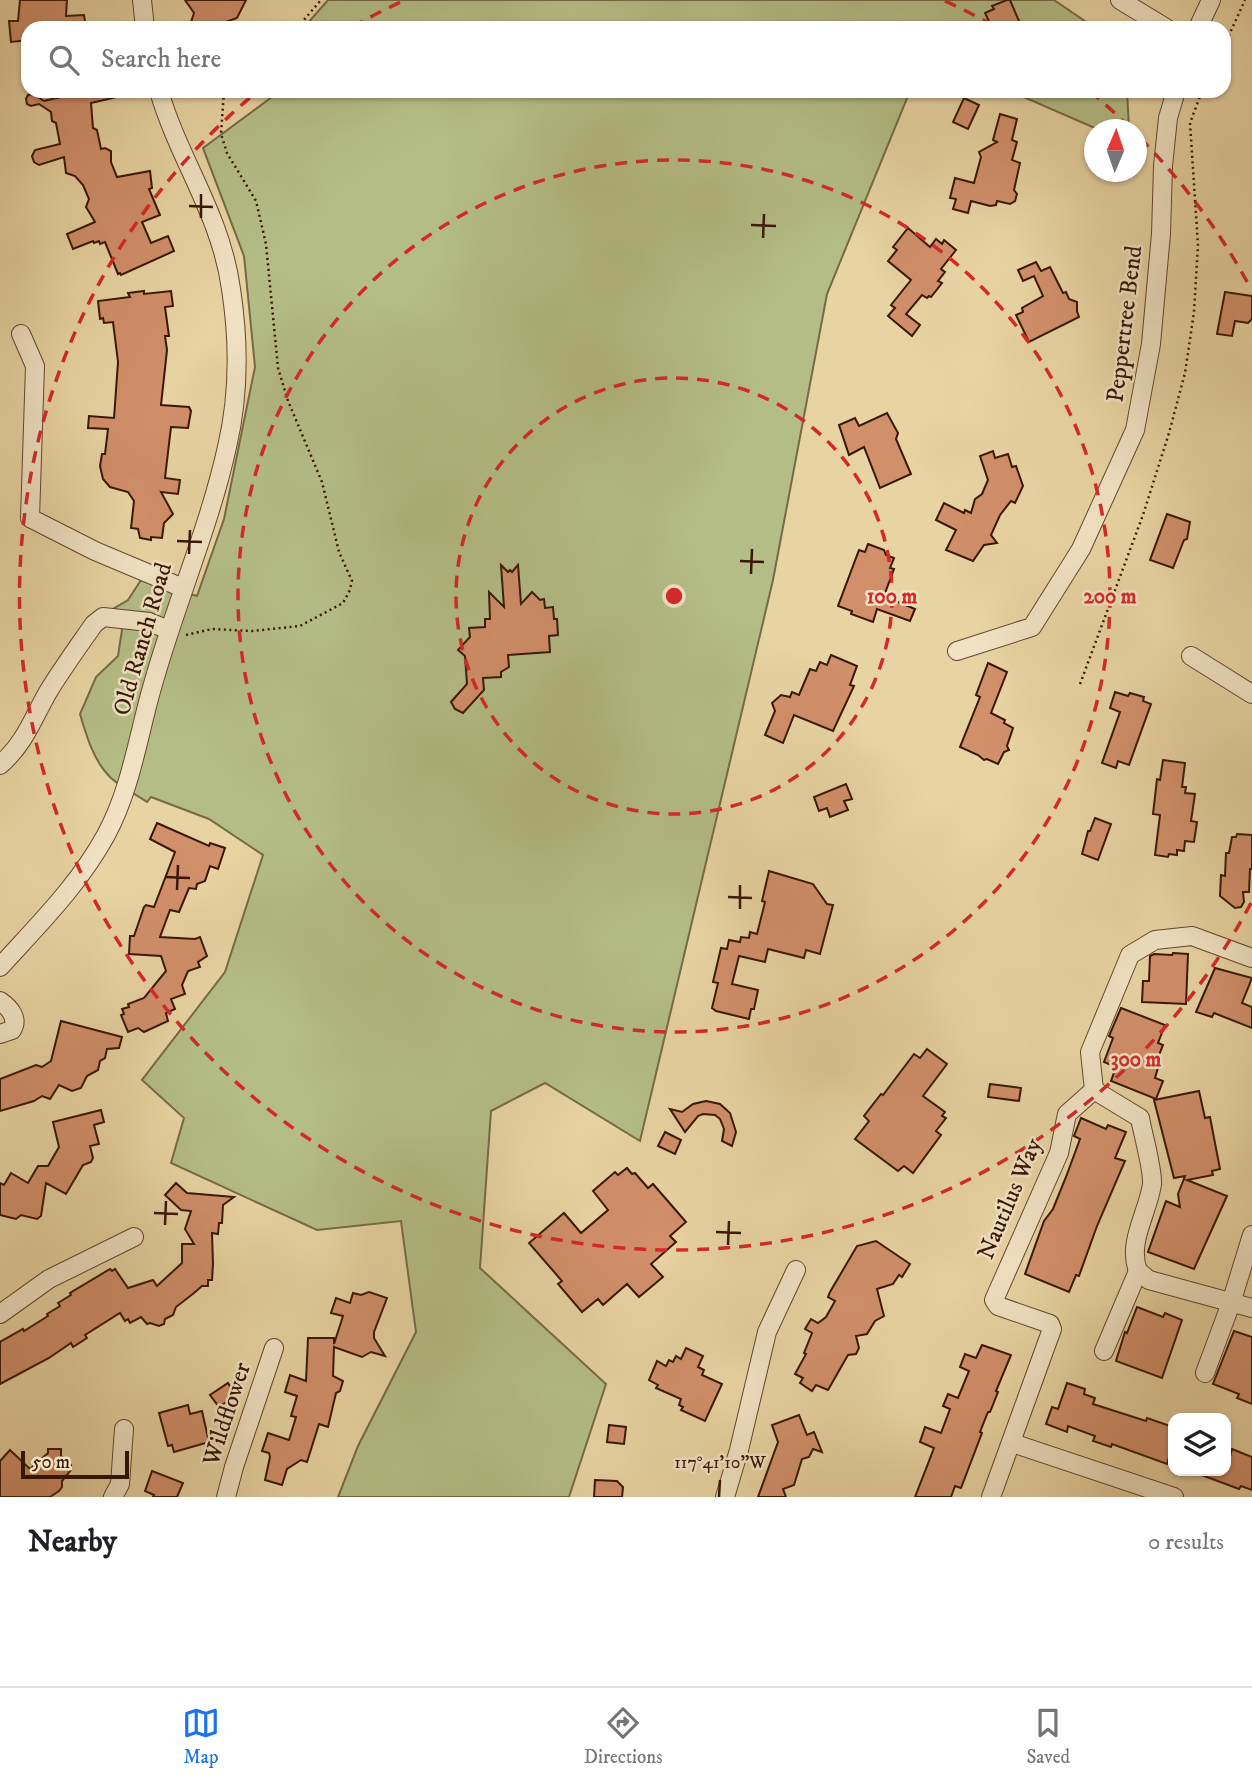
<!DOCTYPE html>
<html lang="en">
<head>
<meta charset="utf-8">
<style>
  body { margin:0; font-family:"IM FELL DW Pica",serif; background:#f2f2f2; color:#202124 }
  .controls { position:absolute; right:21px; bottom:21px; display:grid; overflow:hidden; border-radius:14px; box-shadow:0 2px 5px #0004 }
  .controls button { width:63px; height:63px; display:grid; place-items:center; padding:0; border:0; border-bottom:2px solid #e0e0e0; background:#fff; color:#202124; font:35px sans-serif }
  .compass { position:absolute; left:1084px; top:119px; width:63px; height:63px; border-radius:50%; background:#fff; box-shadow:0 2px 5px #0004; rotate:2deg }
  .scale { position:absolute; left:21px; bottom:18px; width:108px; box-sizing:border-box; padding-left:7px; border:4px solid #381706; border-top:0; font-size:19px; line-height:24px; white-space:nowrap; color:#381706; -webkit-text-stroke:5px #f0e2c3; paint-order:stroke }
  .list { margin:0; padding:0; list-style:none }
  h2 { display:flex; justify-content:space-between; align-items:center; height:91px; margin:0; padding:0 28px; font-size:30px }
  h2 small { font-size:23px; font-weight:400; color:#757577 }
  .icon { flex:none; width:38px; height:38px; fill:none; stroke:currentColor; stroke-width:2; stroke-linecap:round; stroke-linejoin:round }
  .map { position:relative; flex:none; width:1252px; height:1497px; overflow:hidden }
  .search { position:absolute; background:#fff; box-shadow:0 2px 5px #0004; left:21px; right:21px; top:21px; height:77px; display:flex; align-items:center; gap:18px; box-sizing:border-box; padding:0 24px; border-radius:21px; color:#757577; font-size:26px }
  .sheet { height:189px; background:#fff }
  nav { display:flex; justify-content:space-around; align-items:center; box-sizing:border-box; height:98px; border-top:2px solid #e0e0e0; background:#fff; font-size:19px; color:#757577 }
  nav a { display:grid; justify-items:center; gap:4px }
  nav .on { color:#1a73e8 }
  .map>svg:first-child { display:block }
</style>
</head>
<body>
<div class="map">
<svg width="1252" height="1497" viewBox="0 0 1252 1497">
  <rect width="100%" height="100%" fill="#e8d3a2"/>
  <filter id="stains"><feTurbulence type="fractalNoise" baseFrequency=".00286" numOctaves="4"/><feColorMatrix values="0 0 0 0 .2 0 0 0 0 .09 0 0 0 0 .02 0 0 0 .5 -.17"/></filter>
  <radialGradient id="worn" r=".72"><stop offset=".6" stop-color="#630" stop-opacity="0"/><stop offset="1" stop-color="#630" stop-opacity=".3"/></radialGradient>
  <g fill="#b4bd86" stroke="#766a46" stroke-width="2">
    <polygon points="328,0 1054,0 1095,28 307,28 307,24"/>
    <path d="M280,91H910L827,294L773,580L640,1141L545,1083L491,1111L480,1268L606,1384L569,1497H338L358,1446L416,1332L401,1221L317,1230L171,1163L184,1118L142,1080L225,972L263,855L209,819L151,797L147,802C135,794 121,787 111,778C94,762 86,735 80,714L96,677L118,656L122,630L113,609L128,600L141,580L197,596L224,519L255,367L244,256L203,148Z"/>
    <polygon points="1010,91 1127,91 1129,129 1097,129"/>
  </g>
  <g fill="#d18f6a" stroke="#381706" stroke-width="2">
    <polygon points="20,0 67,0 66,16 84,15 86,28 28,28 28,40 11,42 9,21 18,21"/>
    <polygon points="185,0 246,0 237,18 209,28 189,28 194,13"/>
    <polygon points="1007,0 1010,0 1022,28 992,28 985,13 994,9 992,6"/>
    <polygon points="72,91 121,91 121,96 91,103 93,128 97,130 101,149 105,148 111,151 111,162 117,177 150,171 152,188 149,189 160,215 142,222 151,243 168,236 174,251 121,275 120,273 118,274 105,242 100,244 99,241 94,243 93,241 73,249 67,234 95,222 86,207 89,199 83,185 75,176 66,173 64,157 39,165 34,162 32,156 35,150 60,144 56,123 52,121 51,112 39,104 31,106 27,104 26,99 28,95 33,94 44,101 73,94"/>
    <polygon points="964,98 979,105 968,129 953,122"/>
    <polygon points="1000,114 1017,119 1012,140 1017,142 1012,160 1020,163 1014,190 1017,194 1015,201 1010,204 997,201 996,205 990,206 971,201 968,213 953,209 956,199 950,198 955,178 974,183 981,157 979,152 997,142 993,140"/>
    <polygon points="908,228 930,247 936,239 942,244 944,240 956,250 941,269 945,272 938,281 942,283 931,297 929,296 927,298 922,295 906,314 920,325 912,336 888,316 895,308 891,305 911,280 888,261 897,250 893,247"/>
    <polygon points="1036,262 1041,271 1050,267 1063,293 1066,292 1069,299 1077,302 1077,311 1079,317 1029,342 1016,315 1023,312 1022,308 1043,296 1034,276 1023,281 1018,270"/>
    <polygon points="144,291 144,294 171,291 173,306 165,307 169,336 165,336 167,350 161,405 189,407 191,411 188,428 171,427 165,478 180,480 178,494 161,492 173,514 164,523 162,538 151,537 151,540 140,538 138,529 131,528 134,501 128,492 110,487 103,479 100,466 102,454 105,454 108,429 88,428 89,416 114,418 118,362 113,322 104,323 103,318 100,319 98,301 130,297 128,293"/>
    <polygon points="1225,292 1252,296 1252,319 1248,323 1235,321 1232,336 1217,334"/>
    <polygon points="887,413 898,433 896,439 911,474 880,488 864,447 849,455 839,425 855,418 859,426"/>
    <polygon points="993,451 995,458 1008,454 1012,467 1016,466 1023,486 1015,503 1011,501 1000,515 991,535 997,543 984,545 973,561 946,550 956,530 936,520 944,503 964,513 965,510 971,513 975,499 982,494 988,480 980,456"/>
    <polygon points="1167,514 1190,522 1187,539 1184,540 1173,568 1150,560"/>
    <polygon points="868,544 884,550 886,555 894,558 890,568 894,569 884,596 915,609 910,621 877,609 873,622 851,614 852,611 838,606 859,550 865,552"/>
    <polygon points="501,565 508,572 510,570 512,572 518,565 521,604 532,592 540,600 544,599 545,608 553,607 554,619 557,619 558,635 549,636 550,652 508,655 509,667 501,672 501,677 483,678 484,690 463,713 455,709 451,702 467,684 465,656 458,650 470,637 469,628 485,627 485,619 490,619 489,592 504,607"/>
    <polygon points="831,655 857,666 850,685 854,686 833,731 794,715 783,743 765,735 775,711 772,703 781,695 790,697 792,692 799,695 810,669 816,671 820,662 827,665"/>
    <polygon points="988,663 1007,672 991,713 1005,720 1004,723 1013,728 1007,746 1009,750 1004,752 998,764 987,759 984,760 978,755 960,747 980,697 976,695"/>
    <polygon points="1115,692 1128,696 1130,693 1144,697 1143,701 1151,704 1129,765 1118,761 1116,768 1102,763 1120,712 1110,708"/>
    <polygon points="1163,760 1185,763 1182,787 1186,787 1185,793 1195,794 1191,821 1197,822 1194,842 1185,841 1184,851 1177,850 1177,855 1169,854 1168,857 1155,855 1160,815 1153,814 1157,779 1160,780"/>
    <polygon points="846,784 852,799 844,801 848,810 830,817 827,808 819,811 814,797"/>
    <polygon points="1095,818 1111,824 1098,860 1082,854 1088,831 1090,831"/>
    <polygon points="157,823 209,846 210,843 225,848 218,869 210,866 205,881 197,884 196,889 189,888 179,912 170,910 160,937 195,939 200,937 207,956 198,962 200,967 188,971 182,985 185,994 171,999 175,1009 166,1013 168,1021 144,1032 138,1028 128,1032 121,1015 124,1014 122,1009 129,1007 128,1004 144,998 166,971 161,956 129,954 130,936 134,936 144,907 146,905 154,907 175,852 150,839"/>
    <polygon points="1237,834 1252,835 1252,869 1250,869 1249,892 1243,892 1244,902 1241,907 1235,908 1220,896 1221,875 1225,876 1226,853 1229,853 1232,837 1236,837"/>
    <polygon points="769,871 813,884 827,904 833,905 820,954 806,950 804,958 768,949 765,962 739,956 732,984 758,990 754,1009 751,1009 749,1019 716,1011 712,1008 718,983 713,982 721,948 727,949 729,940 740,942 741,937 749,938 750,932 757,934 765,902 762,901"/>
    <polygon points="1173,953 1188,954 1186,1004 1142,1002 1143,981 1149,981 1150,956 1154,954 1172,955"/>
    <polygon points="1215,968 1252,978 1242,1003 1252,1007 1252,1028 1214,1013 1212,1017 1196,1012"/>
    <polygon points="1121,1008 1165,1025 1158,1043 1163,1045 1157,1060 1160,1061 1155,1078 1163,1081 1156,1099 1111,1081 1116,1067 1104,1062 1113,1038 1109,1036"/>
    <polygon points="61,1021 122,1037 119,1048 107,1049 105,1058 100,1061 98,1070 87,1076 81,1088 72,1091 59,1085 50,1099 42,1096 34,1101 0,1111 0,1079 36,1065 42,1067 51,1061"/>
    <polygon points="927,1049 947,1064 923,1096 945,1112 942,1116 946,1118 936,1131 941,1135 913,1173 904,1166 898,1171 855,1139 869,1121 864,1116 881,1094 883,1095 914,1054 920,1058"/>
    <polygon points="990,1084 1021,1088 1019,1101 988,1097"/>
    <polygon points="1199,1091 1205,1118 1210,1117 1220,1169 1212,1171 1213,1175 1187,1180 1227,1196 1194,1269 1148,1252 1166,1201 1180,1207 1178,1194 1185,1176 1174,1178 1154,1100"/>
    <polygon points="706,1101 720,1104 730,1113 736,1132 732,1146 722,1141 724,1129 720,1119 715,1115 703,1114 698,1116 685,1132 670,1109 682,1112 693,1104"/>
    <polygon points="101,1110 104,1122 94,1125 99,1144 90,1146 93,1158 91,1162 83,1165 66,1194 46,1183 41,1216 37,1219 21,1215 16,1219 0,1215 0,1183 4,1185 11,1173 28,1183 38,1166 48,1166 59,1147 53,1122"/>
    <polygon points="1081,1118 1106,1129 1108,1125 1126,1132 1115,1158 1125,1161 1097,1226 1079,1276 1076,1275 1069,1292 1025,1274 1044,1221 1053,1209 1066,1177 1080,1139 1074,1136"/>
    <polygon points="665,1132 681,1140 675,1154 658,1146"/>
    <polygon points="627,1168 632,1174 635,1173 648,1188 653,1184 686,1222 670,1236 676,1242 651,1264 663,1277 639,1297 627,1284 603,1305 598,1299 582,1312 558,1284 562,1281 529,1243 564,1213 581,1233 608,1210 593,1191 615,1172 618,1175"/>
    <polygon points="176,1183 187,1193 234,1197 223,1205 222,1223 219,1223 218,1234 212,1233 213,1264 212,1280 208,1280 208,1286 202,1286 194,1293 176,1307 173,1315 165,1319 164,1324 159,1326 150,1323 147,1324 141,1317 130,1323 128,1319 125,1321 120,1313 85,1335 87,1338 73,1347 71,1343 49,1358 0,1384 0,1342 23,1329 24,1331 48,1316 47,1314 60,1306 58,1303 71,1295 70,1293 110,1269 112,1271 115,1269 128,1288 153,1280 157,1286 182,1263 182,1244 194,1244 185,1229 191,1211 181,1210 165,1195"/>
    <polygon points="876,1241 910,1264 902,1277 899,1275 893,1284 877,1289 884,1316 875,1321 867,1334 856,1336 859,1348 856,1354 848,1355 828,1390 816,1385 812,1391 800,1383 803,1378 795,1374 806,1354 804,1353 812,1333 805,1329 811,1319 818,1323 826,1317 835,1301 828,1297 830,1292 857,1246"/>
    <polygon points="369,1292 387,1298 374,1332 374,1338 385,1356 371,1352 362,1357 334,1347 333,1376 343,1381 340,1391 336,1393 328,1427 319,1424 307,1462 301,1460 287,1469 282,1485 265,1480 270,1457 269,1453 262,1451 268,1433 289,1440 296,1417 291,1416 297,1396 285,1392 290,1375 306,1381 308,1338 334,1338 334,1344 343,1316 331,1313 336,1298 350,1303 353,1293 361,1295"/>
    <polygon points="1137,1307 1163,1317 1165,1313 1182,1320 1162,1378 1116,1361 1125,1332 1127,1333"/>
    <polygon points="1234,1331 1252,1337 1252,1404 1237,1398 1239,1394 1213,1384"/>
    <polygon points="982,1345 1011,1355 996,1391 998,1392 990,1412 988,1412 980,1432 982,1433 961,1488 955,1486 951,1497 915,1497 934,1448 920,1442 925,1427 941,1433 950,1409 943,1406 948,1394 958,1398 969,1371 960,1367 965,1354 976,1358"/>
    <polygon points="686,1348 703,1356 698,1367 704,1370 702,1375 722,1384 705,1421 681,1410 683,1407 679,1405 681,1399 656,1388 658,1385 649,1380 657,1361 666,1366 669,1360 673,1362 676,1356 681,1359"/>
    <polygon points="228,1383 236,1395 219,1407 210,1395"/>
    <polygon points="1067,1383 1085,1389 1084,1394 1095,1398 1093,1404 1146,1421 1147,1418 1173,1427 1173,1444 1167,1464 1112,1444 1111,1447 1093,1441 1095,1436 1068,1426 1067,1432 1046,1424 1052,1407 1058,1409"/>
    <polygon points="188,1405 190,1414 202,1411 209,1442 174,1452 172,1445 168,1446 159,1413"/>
    <polygon points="799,1415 807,1435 814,1432 822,1452 813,1449 809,1457 802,1459 794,1485 783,1489 786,1497 758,1497 778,1442 772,1425"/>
    <polygon points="609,1425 626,1427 624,1444 607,1442"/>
    <polygon points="48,1449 61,1449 61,1456 71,1465 71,1470 62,1481 62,1487 59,1491 50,1497 0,1497 0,1461 10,1450 30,1469 48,1453"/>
    <polygon points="1232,1449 1252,1457 1252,1490 1241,1486 1239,1489 1196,1473 1197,1471 1226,1471"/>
    <polygon points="152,1471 183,1483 177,1497 153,1497 154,1495 145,1491"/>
    <polygon points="595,1480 617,1481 623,1487 622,1497 594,1497"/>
  </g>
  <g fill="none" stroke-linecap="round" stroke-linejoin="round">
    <g stroke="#64462d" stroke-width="20">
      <g id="minor">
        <polyline points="142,0 145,28"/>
        <polyline points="1120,0 1166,28"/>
        <polyline points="1198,28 1211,0"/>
        <polyline points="21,334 35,366 30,518 95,551 183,588"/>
        <polyline points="957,651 1032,627 1081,549 1135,430 1151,344 1161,234 1163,166 1168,118 1176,91"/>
        <polyline points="1191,656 1252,694"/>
        <path d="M0,765C25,743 32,720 48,692C62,669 78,647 94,624L103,617L149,622L169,630"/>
        <path d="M0,967C38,925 78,886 106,835C133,785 139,728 156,674C178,598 210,524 227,447C239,396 239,341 231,289C221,215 179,160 159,91"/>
        <path d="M0,1001C10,1008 19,1018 12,1030L0,1034"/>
        <path d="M1094,1090L1140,1118C1143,1135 1153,1169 1152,1184C1148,1213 1127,1242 1138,1271L1149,1280L1252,1308"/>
        <polyline points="0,1314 49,1279 134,1237"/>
        <polyline points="1104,1351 1138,1271"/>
        <polyline points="1205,1373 1231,1303 1252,1235"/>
        <polyline points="1012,1443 1174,1497"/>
        <polyline points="113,1497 120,1484 124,1429"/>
        <polyline points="226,1497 234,1467 274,1348"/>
        <polyline points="725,1497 739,1450 767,1332 796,1270"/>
        <polyline points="991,1497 1052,1329 1050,1324 998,1306 994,1300 1059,1153 1067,1114 1094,1090 1090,1052 1130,955 1155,940 1192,936 1252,958"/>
      </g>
    </g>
    <g stroke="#381706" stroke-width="2.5" stroke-dasharray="2 3.5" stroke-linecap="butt">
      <polyline points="297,28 321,0"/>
      <polyline points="1224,46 1245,0"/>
      <polyline points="186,635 212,629 252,631 300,626 343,603 350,590 352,581 339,552 322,482 288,401 278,368 266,244 256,201 227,153 221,134 224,91"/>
      <polyline points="1080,684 1143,515 1169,433 1185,373 1194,312 1198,245 1190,123 1202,91"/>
    </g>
    <use href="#minor" stroke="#f0e2c3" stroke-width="18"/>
  </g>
  <path fill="none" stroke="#381706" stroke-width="2.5" d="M189,206L213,207M201,218V194M751,225L776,226M763,238L764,214M177,541L202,542M189,554L190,530M740,561L764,562M751,574L752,549M165,877L190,878M177,890L178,865M728,897L752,898M740,909V885M154,1213L178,1214M165,1225L166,1201M716,1232L741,1233M728,1245L729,1221M719,1497L720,1480"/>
  <g fill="none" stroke="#d62828" stroke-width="3.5" stroke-dasharray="12 9">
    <circle cx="674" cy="596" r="218"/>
    <circle cx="674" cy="596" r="436"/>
    <path d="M1251 903A654 654 0 1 1 258 91M352 27A654 654 0 0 1 403 1M945 1A654 654 0 0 1 996 27M1090 91A654 654 0 0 1 1128 126M1140 138A654 654 0 0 1 1251 289"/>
  </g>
  <g text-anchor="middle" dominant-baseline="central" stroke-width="5" stroke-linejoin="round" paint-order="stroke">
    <g font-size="24" fill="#381706" stroke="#f0e2c3">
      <text transform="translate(1125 324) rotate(-83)">Peppertree Bend</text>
      <text transform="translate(143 639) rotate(-74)">Old Ranch Road</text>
      <text transform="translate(1010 1199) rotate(-67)">Nautilus Way</text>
      <text transform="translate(227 1414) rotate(-72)">Wildflower</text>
    </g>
  </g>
  <g font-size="18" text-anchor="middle" fill="#381706" stroke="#f0e2c3" stroke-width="5" stroke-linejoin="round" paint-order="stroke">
    <text x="720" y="1468">117°41'10"W</text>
  </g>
  <circle cx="674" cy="596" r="10" fill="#d62828" stroke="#f0e2c3" stroke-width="3.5"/>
  <g font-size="21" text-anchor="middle" font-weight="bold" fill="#d62828" stroke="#f0e2c3" stroke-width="5" stroke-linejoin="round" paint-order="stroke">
    <text x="892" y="603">100 m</text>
    <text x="1110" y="603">200 m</text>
    <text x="1136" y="1066">300 m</text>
  </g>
  <rect width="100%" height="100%" filter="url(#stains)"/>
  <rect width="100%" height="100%" fill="url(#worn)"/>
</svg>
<div class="controls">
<button><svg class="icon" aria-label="layers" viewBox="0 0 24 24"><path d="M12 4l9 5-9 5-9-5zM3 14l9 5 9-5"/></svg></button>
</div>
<svg class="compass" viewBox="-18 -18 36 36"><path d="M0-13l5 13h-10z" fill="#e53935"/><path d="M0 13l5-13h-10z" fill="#757577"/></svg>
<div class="scale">50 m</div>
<div class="search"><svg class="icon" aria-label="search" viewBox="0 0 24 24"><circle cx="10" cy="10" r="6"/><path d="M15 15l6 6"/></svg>Search here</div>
</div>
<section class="sheet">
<h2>Nearby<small>0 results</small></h2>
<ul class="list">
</ul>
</section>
<nav>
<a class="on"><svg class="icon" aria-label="map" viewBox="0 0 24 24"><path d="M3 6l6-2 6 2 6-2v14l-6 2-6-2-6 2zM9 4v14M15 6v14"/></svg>Map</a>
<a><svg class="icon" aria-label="directions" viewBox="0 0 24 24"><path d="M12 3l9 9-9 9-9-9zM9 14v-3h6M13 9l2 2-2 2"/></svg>Directions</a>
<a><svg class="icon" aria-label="saved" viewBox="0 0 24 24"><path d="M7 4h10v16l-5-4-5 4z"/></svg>Saved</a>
</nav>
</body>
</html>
